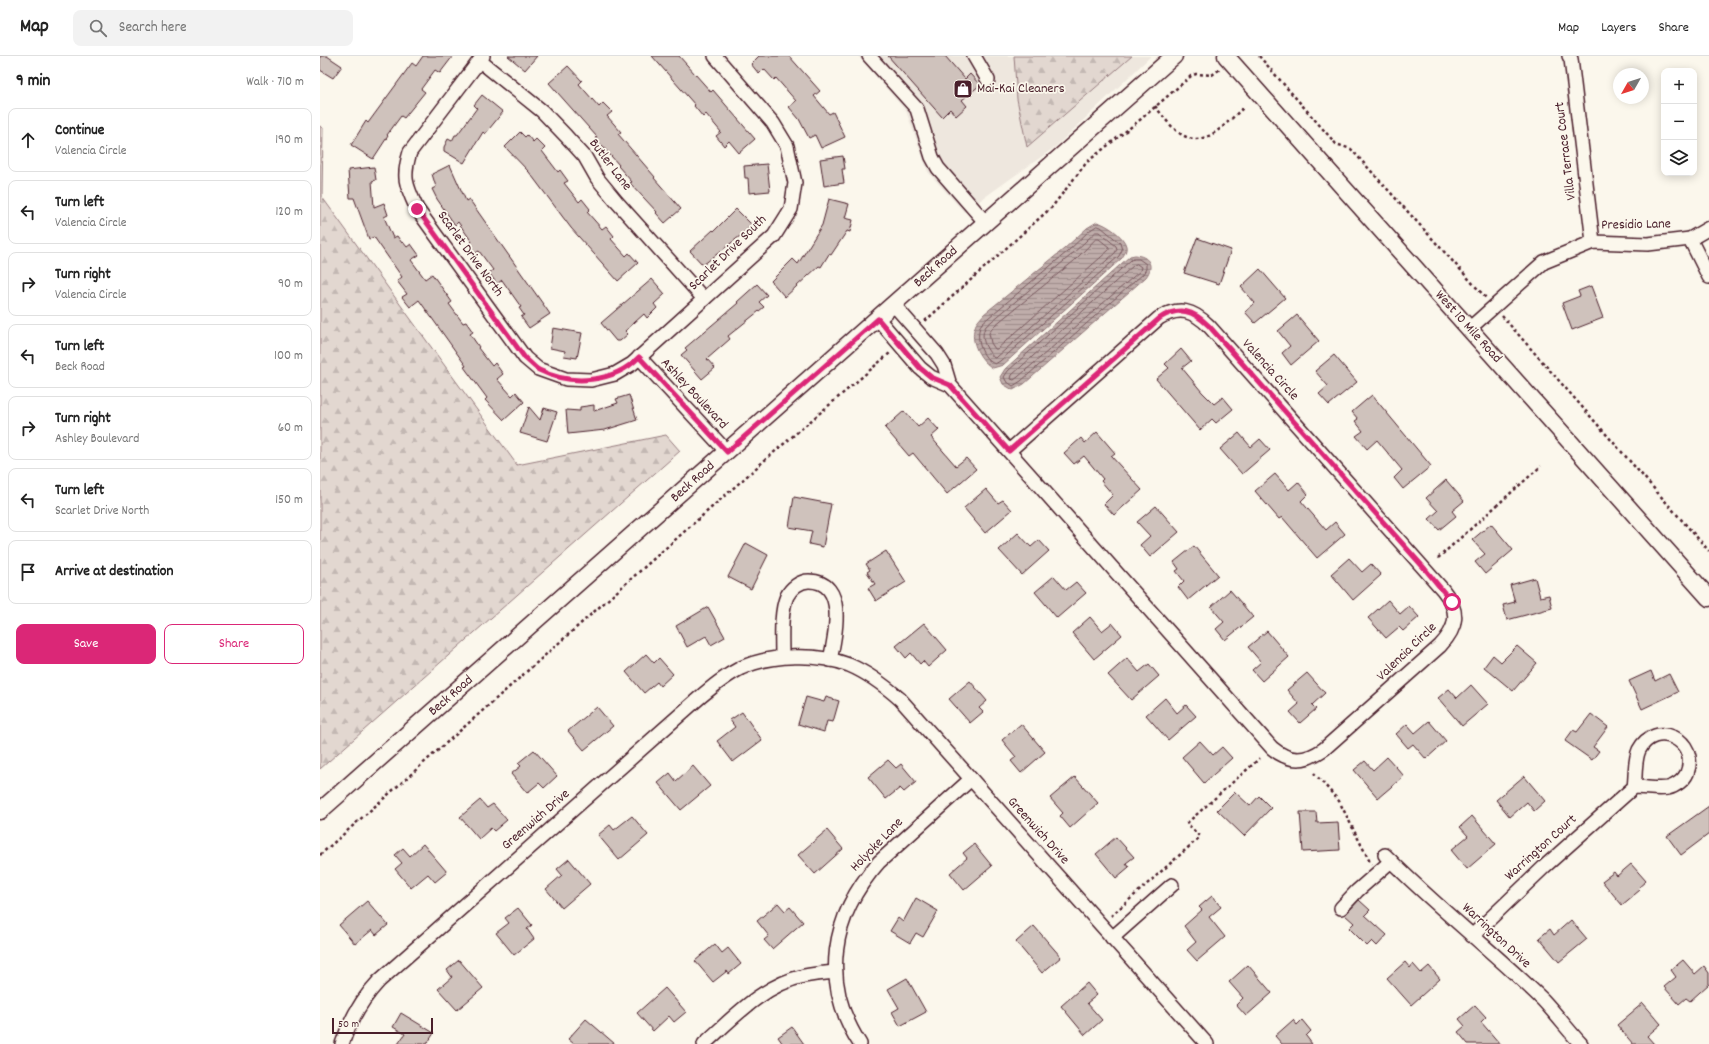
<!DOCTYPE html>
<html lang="en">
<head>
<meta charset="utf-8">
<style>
  body { margin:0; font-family:Dekko,sans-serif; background:#f2f2f2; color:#222 }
  .controls { position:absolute; right:12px; top:12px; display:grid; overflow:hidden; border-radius:8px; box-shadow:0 2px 10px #0003 }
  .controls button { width:36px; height:36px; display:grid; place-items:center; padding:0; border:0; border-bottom:1px solid #e0e0e0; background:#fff; color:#222; font:20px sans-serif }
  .compass { position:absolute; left:1293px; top:12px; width:36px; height:36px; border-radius:50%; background:#fff; box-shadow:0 2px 10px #0003; rotate:231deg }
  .scale { position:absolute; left:12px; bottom:10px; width:101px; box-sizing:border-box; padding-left:4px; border:2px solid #4a1f2b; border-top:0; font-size:11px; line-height:14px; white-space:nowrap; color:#4a1f2b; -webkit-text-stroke:3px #fbf7ec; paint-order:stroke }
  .stop { position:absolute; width:12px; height:12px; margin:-9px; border:3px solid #db2777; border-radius:50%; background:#fff }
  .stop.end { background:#db2777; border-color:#fff; box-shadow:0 1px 4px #0008 }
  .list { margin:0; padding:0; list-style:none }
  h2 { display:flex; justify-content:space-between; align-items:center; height:52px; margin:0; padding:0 16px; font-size:17px }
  h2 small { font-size:13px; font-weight:400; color:#767676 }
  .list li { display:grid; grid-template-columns:26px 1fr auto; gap:12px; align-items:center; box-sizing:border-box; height:64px; margin:0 8px 8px; padding:0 8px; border:1px solid #e0e0e0; border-radius:8px }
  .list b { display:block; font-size:15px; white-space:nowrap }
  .list p { margin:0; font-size:13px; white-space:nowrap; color:#767676 }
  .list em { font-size:13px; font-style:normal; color:#767676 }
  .actions { display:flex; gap:8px; padding:12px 16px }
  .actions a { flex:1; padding:9px 0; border:1px solid #db2777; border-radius:8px; text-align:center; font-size:14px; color:#db2777 }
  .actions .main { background:#db2777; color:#fff }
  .icon { flex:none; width:22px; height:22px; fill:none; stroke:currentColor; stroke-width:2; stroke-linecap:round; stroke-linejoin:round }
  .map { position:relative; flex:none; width:1389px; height:988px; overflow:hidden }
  header { display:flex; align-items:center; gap:24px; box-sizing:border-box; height:56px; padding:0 20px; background:#fff; border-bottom:1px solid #e0e0e0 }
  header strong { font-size:19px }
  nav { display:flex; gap:22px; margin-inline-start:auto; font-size:14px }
  .search { width:280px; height:36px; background:#f2f2f2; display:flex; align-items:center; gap:10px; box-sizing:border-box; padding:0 14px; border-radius:8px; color:#767676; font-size:15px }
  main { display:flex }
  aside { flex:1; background:#fff }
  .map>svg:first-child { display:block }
</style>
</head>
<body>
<header>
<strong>Map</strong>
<div class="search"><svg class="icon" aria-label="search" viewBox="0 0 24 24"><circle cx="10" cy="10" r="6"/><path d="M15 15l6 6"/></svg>Search here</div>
<nav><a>Map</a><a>Layers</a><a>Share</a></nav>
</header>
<main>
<aside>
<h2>9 min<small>Walk · 710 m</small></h2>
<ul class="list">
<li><svg class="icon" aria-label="ahead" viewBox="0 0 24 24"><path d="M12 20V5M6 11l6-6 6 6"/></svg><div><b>Continue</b><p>Valencia Circle</p></div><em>190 m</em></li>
<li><svg class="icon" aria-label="left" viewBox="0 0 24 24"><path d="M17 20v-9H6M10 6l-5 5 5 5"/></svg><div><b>Turn left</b><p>Valencia Circle</p></div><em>120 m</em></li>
<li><svg class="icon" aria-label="right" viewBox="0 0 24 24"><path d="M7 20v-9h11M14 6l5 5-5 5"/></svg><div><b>Turn right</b><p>Valencia Circle</p></div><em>90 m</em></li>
<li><svg class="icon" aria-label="left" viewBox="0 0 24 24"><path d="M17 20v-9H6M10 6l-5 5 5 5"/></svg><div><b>Turn left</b><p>Beck Road</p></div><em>100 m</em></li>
<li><svg class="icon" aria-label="right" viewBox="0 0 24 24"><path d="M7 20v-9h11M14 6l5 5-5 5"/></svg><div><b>Turn right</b><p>Ashley Boulevard</p></div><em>60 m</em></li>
<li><svg class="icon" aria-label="left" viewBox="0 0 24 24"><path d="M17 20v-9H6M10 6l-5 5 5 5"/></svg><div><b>Turn left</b><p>Scarlet Drive North</p></div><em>150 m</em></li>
<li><svg class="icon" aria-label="arrive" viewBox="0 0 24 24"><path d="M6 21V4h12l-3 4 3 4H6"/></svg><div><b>Arrive at destination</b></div></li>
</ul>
<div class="actions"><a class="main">Save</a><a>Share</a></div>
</aside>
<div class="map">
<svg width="1389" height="988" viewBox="0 0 1389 988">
  <defs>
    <pattern id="forest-firs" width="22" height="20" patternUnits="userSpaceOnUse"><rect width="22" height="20" fill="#e2d7d0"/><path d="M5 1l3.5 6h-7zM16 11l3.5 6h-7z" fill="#c3b8b3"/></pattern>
    <pattern id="water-rules" width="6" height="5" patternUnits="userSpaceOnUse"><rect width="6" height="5" fill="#bfadaa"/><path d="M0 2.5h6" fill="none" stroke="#9d8c8b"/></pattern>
  </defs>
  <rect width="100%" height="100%" fill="#fbf7ec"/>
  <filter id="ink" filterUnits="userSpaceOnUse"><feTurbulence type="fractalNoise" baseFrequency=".025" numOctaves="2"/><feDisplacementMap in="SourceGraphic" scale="8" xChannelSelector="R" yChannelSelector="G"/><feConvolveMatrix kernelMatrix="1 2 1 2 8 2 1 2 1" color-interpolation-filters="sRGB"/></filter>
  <g filter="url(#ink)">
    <polygon fill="#eee7de" points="538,0 831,0 735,91 644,156 608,116 586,55"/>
    <g fill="url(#forest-firs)" stroke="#967b7e">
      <polygon points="694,0 812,0 707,91 697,43"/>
      <polygon points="0,70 3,72 2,141 197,409 346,379 360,395 0,713"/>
    </g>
    <g fill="url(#water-rules)" stroke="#907477">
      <path d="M777,166C786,168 804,180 806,190C807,195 804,198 802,202L683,309L673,312C661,306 649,285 655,271C656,266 661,262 664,258L744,193L767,172Z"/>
      <path d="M815,199C828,200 835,209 826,221L704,328L693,334L683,328L680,321L685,313L810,200Z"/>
    </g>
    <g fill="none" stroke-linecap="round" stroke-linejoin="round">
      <g stroke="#79585e" stroke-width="1">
        <path d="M777,170L781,171L800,187L802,194L799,200L680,305L675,308C661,303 654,279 662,267L747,196L769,175Z"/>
        <path d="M776,176H779L796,190L797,193L795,197L677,301L674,302C666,293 659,281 666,270L750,200Z"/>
        <polygon points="776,183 779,183 789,191 789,194 677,293 675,293 671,287 669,277 675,269 754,205"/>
        <polygon points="815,203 819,203 826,208 826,213 823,218 701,325 693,330 686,325 684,321 688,315 811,204"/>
        <polygon points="817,208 821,211 820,215 698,321 694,324 691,323 692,319 814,209"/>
      </g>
    </g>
    <g fill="#cfc2bc" stroke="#4a1f2b">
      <polygon points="0,0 7,0 22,10 13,22 0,14"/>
      <polygon points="103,0 133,0 120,17 115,14 101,33 105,36 84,62 81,60 67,79 68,80 53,103 31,89 46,65 48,67 92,7 96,10"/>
      <polygon points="188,0 217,0 205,14"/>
      <polygon points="332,0 359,0 391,36 393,34 435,83 419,97 409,85 404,90 396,80 401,76 386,58 383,61 374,50 375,49"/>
      <polygon points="439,0 469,0 500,35 494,40 509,58 513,56 525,81 501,92 495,79 489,82 479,63 469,51 476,45 456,22 454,24 444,13 439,18 431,8"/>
      <polygon points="568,0 625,0 645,23 650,18 660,29 642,44 647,50 636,60 630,53 622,61"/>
      <polygon points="248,10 262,25 259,28 279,51 283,47 292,56 287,60 301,76 298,78 335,121 334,122 361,153 345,167 336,157 337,156 310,127 312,126 298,110 299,109 275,82 277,81 229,27"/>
      <polygon points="162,39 183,56 165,78 163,76 144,107 124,95 124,91 128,83 132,85 135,79 137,79 157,52 154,49"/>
      <polygon points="200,76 205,81 207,79 213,86 216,83 225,92 222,95 238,116 240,114 248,125 244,127 259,146 262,143 270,153 267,156 282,173 286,170 294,180 291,183 306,200 309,197 318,207 298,225 251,172 209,116 185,91"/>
      <polygon points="523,100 525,113 522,113 524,127 504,130 500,103"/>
      <polygon points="447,108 450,135 429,137 428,122 425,122 424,110"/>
      <polygon points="130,109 146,145 149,143 230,258 209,272 201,261 204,259 199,252 201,251 182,224 177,228 169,217 173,214 159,195 154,198 148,189 152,186 138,166 135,169 117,143 112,133 116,131 112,118"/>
      <polygon points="54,111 56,124 52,125 54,151 64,147 68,159 64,161 73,182 77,180 82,187 83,186 87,191 91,188 99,199 91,204 105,223 112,218 132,246 129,248 143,267 146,266 153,276 150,278 159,291 158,292 172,310 175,307 183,318 177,323 192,340 196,336 204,346 184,364 165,344 167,342 144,311 146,310 99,244 90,251 82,241 87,238 77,225 82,221 54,181 49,183 34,142 30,142 28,114"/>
      <polygon points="509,143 529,148 525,162 533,164 530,176 527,175 511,199 509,198 501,211 499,210 465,241 451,225 473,203 478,208 502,169"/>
      <polygon points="416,153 432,169 420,180 383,209 370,195 393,174 394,175"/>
      <polygon points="877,182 911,194 899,228 864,217"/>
      <polygon points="940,213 965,242 935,267 925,256 935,247 921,231"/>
      <polygon points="332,223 345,238 334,248 337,252 327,262 324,258 305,275 308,278 300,285 296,285 281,267"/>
      <polygon points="437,228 447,239 439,246 444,251 408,280 410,283 387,303 395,312 382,323 361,299 367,294 365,292 418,247 417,246"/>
      <polygon points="1271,230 1283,262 1252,274 1242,247 1260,240 1258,235"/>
      <polygon points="977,259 999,285 971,309 962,297 970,290 958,275"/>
      <polygon points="233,272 262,277 257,302 244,300 245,295 230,292"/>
      <polygon points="861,293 871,305 862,312 882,336 894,348 903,341 913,353 896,367 892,363 880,374 836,323 849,312 845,308"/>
      <polygon points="1014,299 1037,326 1009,349 999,338 1008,330 995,315"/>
      <polygon points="309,339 317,364 285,374 248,378 246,354 260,355 260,351 274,349 274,355 298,347 296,343"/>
      <polygon points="1052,339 1111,410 1083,433 1074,422 1082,414 1057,384 1047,393 1036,380 1043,375 1035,365 1038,363 1032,356"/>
      <polygon points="209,351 220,364 224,352 237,356 227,385 200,377"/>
      <polygon points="584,355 598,371 608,362 619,374 611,381 636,410 646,402 656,413 627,438 593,397 589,400 565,372"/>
      <polygon points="777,376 795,397 791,400 822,434 794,459 784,448 793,439 781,425 783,423 764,400 754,408 744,397 761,382 765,387"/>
      <polygon points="919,377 931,391 940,383 950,394 922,418 900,393"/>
      <polygon points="955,418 969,434 978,426 988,438 981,445 1006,474 1015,466 1025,478 997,502 962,461 959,463 935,435"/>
      <polygon points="1126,424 1144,445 1132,455 1136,460 1119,474 1109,463 1118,455 1106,442"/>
      <polygon points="666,433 678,447 683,444 692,454 665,477 644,452"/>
      <polygon points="474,441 511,448 503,491 489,488 492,475 469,471"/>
      <polygon points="836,450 859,476 830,501 820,489 830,480 817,466"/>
      <polygon points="1171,468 1193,494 1165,518 1155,506 1165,498 1152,484"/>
      <polygon points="698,477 711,491 719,484 729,495 702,519 679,494"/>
      <polygon points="426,487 448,499 431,533 408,521"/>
      <polygon points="874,490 898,519 868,544 858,531 864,525 856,515 859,513 854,506"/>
      <polygon points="566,495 586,526 556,545 548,532 555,528 547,516 550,514 546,508"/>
      <polygon points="1029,502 1042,516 1051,508 1061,519 1033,544 1011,518"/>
      <polygon points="734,520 746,534 756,526 766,537 737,562 715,536"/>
      <polygon points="1215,522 1220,541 1229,539 1232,552 1187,564 1183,549 1195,546 1190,529"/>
      <polygon points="910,534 933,561 905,584 896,573 904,566 891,551"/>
      <polygon points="1068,544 1080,558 1089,550 1099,561 1083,575 1079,571 1066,582 1048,562"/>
      <polygon points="388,551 405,581 391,589 386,580 367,591 356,570"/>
      <polygon points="770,561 782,575 792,567 802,579 774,603 752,577"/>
      <polygon points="604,567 627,594 608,611 603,605 600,608 591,597 586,602 576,590"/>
      <polygon points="947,575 969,601 942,625 932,614 941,606 928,591"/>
      <polygon points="1197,590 1217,607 1193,635 1164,611 1173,599 1181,606"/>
      <polygon points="326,598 334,607 339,602 353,618 340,630 337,626 324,637 306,616"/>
      <polygon points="807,602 819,616 829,608 839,620 811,644 788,619"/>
      <polygon points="1331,615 1335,625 1349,618 1358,636 1322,653 1309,625"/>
      <polygon points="987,617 1005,637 992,649 996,653 980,667 970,656 979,648 967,634"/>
      <polygon points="650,625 667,645 659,652 663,656 650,667 629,643"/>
      <polygon points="1151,629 1168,648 1142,670 1118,642 1129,633 1137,642"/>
      <polygon points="486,641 504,646 506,641 519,645 513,666 507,665 504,676 478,668"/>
      <polygon points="845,642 857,657 866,649 876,660 848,684 826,659"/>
      <polygon points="277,651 293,670 264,694 248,675"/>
      <polygon points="422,656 442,684 413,706 397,685 415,671 410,664"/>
      <polygon points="1271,658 1288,671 1273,691 1279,695 1272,704 1245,685 1253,674 1257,676"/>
      <polygon points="1109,665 1126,685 1106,703 1093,688 1088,692 1076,678 1087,668 1095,677"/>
      <polygon points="701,668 725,696 701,717 691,705 696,701 682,684"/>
      <polygon points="880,685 893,699 902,691 912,702 884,727 862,701"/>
      <polygon points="214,694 237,720 224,732 219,727 207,737 191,718 201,710 198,707"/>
      <polygon points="1067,701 1084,720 1058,742 1034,714 1045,705 1053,714"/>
      <polygon points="568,704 576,712 581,708 596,726 584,736 580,732 566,743 548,721"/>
      <polygon points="373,710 390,730 361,754 338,727 350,717 356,725"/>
      <polygon points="1204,720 1225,745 1214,755 1207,746 1190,761 1176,744"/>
      <polygon points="755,721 778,747 750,772 740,760 743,757 730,742"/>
      <polygon points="915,736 930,750 939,740 951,752 924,780 897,754"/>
      <polygon points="160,744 167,752 173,748 187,764 174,775 171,772 159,783 140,761"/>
      <polygon points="1389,750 1389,778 1361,799 1347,780"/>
      <polygon points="980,756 996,756 997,767 1018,766 1020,794 983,796"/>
      <polygon points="312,760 328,779 299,804 278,779 290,769 294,774"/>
      <polygon points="1152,760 1176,788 1147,813 1131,794 1148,780 1140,771"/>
      <polygon points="507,774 523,793 495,818 478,799"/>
      <polygon points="796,781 814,801 806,807 809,811 796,822 776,798"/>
      <polygon points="103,788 127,816 115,826 108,818 91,832 75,813 82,807 75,799 83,792 90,800"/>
      <polygon points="654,788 672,810 644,834 630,817 647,802 643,797"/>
      <polygon points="249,803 270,828 242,852 226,833 242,819 237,813"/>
      <polygon points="1311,808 1326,825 1318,832 1320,834 1302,849 1282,825 1294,816 1297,820"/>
      <polygon points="892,840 901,851 889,861 905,881 877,905 867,894 876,886 864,870 882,854 879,851"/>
      <polygon points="596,842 618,855 603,881 596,877 590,887 570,875 578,862 583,866"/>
      <polygon points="1039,844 1050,854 1045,859 1067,879 1057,890 1052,885 1047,890 1029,872 1034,867 1025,859"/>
      <polygon points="47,845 68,869 56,879 52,874 35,888 19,869"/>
      <polygon points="458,847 465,855 470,851 483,866 452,893 444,884 449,880 437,865"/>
      <polygon points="198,852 212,869 207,873 214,883 194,899 176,877 189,867 185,862"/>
      <polygon points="1251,864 1267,883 1239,906 1219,882 1230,873 1234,879"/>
      <polygon points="714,870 741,901 722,917 696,886"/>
      <polygon points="395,888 402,897 408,892 421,908 409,918 407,915 393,926 375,905"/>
      <polygon points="139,904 163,932 137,954 118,933 132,921 127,914"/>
      <polygon points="1363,904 1375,918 1384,910 1389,917 1389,928 1370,945 1366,942 1359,948 1344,931 1356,921 1351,914"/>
      <polygon points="1085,906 1090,912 1093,908 1101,917 1109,910 1120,923 1091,949 1067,922"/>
      <polygon points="928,909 952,937 926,960 916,949 923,942 909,926"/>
      <polygon points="587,922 606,956 580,970 572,956 579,952 568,933"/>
      <polygon points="767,927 777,939 767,947 782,964 765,979 741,950"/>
      <polygon points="345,932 366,956 354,966 349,960 333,975 317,957"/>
      <polygon points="1323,947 1341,968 1327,980 1334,988 1313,988 1297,969"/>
      <polygon points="1155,949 1166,961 1161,966 1180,988 1148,988 1138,976 1145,970 1139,963"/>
      <polygon points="81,957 114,977 107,988 78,988 85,978 73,971"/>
      <polygon points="266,963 295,988 254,988 248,983"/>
      <polygon points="973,964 977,969 982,964 991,975 986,980 992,988 962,988 955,980"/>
      <polygon points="472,971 484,988 463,988 458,981"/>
    </g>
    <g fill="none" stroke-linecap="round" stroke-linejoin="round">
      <g stroke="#4a1f2b" stroke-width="16">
        <g id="minor">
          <path d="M163,0L90,96C82,122 86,129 97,153L205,302L218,313L246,323L271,324L295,318L312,308L454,180L471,153L475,127L467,90L453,67L395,0"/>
          <polyline points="549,0 597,53 612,101 618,112 666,167"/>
          <polyline points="654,0 668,24"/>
          <polyline points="1249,0 1251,3 1273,186"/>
          <polyline points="160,5 222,55 246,80 265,101 277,122 296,145 384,243"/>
          <polyline points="1370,183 1389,221"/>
          <path d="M574,249L617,298L624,309L630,329L952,692C970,707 985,706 1004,693L1120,590C1138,571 1140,555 1123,534L889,270C873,254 859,250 839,262L689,395"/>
          <polyline points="558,263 600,312 611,321 630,329"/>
          <polyline points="1149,273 1224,206 1273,186 1328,188 1370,183 1389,172"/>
          <polyline points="319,301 407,396"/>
          <path d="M462,601C462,584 460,556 467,540C471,532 480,525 489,525C528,525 515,581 510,604"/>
          <path d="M1065,799C1115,850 1172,894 1223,944C1236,958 1248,974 1261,988"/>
          <polyline points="1021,852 1037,835 1071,805"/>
          <path d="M1152,880L1224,811L1314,731C1316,719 1314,705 1319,694C1335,663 1380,684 1367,717C1364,724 1356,730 1348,732C1337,734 1326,731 1314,731"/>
          <polyline points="792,882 852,829"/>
          <path d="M22,988C30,964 42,943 59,925L379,642C392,631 405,620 421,612C451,598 498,597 529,609C548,617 564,629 580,643L887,988"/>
          <path d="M384,988C414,961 443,929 484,920C494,918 505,917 515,916"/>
          <path d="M540,988C500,926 511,860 559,806L651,723"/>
        </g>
      </g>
      <g stroke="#4a1f2b" stroke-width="19">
        <g id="major">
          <polyline points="906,0 1389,542"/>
          <polyline points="0,755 854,0"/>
        </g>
      </g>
      <g stroke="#4a1f2b" stroke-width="2.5" stroke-dasharray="3 3" stroke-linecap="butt">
        <polyline points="939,0 1016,88 1031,93 1166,242"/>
        <path d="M835,50C842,59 849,69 858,76C883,96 905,68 923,52"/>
        <polyline points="1182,260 1389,495"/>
        <polyline points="605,265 732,151 767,106 821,63 871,20 876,18 892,19 900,13"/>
        <polyline points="1118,502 1221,410"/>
        <polyline points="994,717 1019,745 1051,808"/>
        <polyline points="0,799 445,404 570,297"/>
        <polyline points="791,860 880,781 867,767 940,702"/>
      </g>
      <use href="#minor" stroke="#fbf7ec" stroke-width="13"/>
      <use href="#major" stroke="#fbf7ec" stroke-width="16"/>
    </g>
  </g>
  <g fill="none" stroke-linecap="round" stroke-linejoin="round" filter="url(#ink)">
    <path stroke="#db2777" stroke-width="5" d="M97,153L205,302C209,305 214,311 219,314C251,330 294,327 319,301L407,396L558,263L600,312L611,321L630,329L689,395L840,262C859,250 873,254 889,270L1105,513L1132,546"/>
  </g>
  <defs>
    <g id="shop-square" transform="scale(1)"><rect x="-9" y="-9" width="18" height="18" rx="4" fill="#4a1f2b" stroke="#fbf7ec"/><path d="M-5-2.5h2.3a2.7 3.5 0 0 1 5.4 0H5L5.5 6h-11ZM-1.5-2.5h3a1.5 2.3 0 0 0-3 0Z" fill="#fff"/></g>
  </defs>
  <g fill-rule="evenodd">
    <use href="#shop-square" x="643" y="33"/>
  </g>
  <g text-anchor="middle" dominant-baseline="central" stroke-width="3.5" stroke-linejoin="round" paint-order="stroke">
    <g font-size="14" fill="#4a1f2b" stroke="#fbf7ec" text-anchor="start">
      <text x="657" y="33">Mai-Kai Cleaners</text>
    </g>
    <g font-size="14" fill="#4a1f2b" stroke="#fbf7ec">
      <text transform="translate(1246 95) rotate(-97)">Villa Terrace Court</text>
      <text transform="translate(290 109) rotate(53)">Butler Lane</text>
      <text transform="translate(1316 169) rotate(-1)">Presidio Lane</text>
      <text transform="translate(408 197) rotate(-44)">Scarlet Drive South</text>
      <text transform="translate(150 198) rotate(54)">Scarlet Drive North</text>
      <text transform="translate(616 211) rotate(-42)">Beck Road</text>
      <text transform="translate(1148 271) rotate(48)">West 10 Mile Road</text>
      <text transform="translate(950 314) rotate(48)">Valencia Circle</text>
      <text transform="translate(374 338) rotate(47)">Ashley Boulevard</text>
      <text transform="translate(373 426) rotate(-42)">Beck Road</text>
      <text transform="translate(1087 596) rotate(-44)">Valencia Circle</text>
      <text transform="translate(131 640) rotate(-41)">Beck Road</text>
      <text transform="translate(216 764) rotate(-41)">Greenwich Drive</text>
      <text transform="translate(718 775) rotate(48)">Greenwich Drive</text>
      <text transform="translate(557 789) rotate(-46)">Holyoke Lane</text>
      <text transform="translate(1221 792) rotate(-42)">Warrington Court</text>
      <text transform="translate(1176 880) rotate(43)">Warrington Drive</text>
    </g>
  </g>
</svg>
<div class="controls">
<button>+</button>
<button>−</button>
<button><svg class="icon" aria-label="layers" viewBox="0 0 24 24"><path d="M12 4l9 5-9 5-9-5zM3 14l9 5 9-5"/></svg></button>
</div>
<svg class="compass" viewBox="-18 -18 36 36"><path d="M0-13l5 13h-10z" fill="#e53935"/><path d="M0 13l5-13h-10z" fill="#767676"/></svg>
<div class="scale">50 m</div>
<div class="stop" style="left:1132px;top:546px"></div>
<div class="stop end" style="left:97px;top:153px"></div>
</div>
</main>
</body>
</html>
